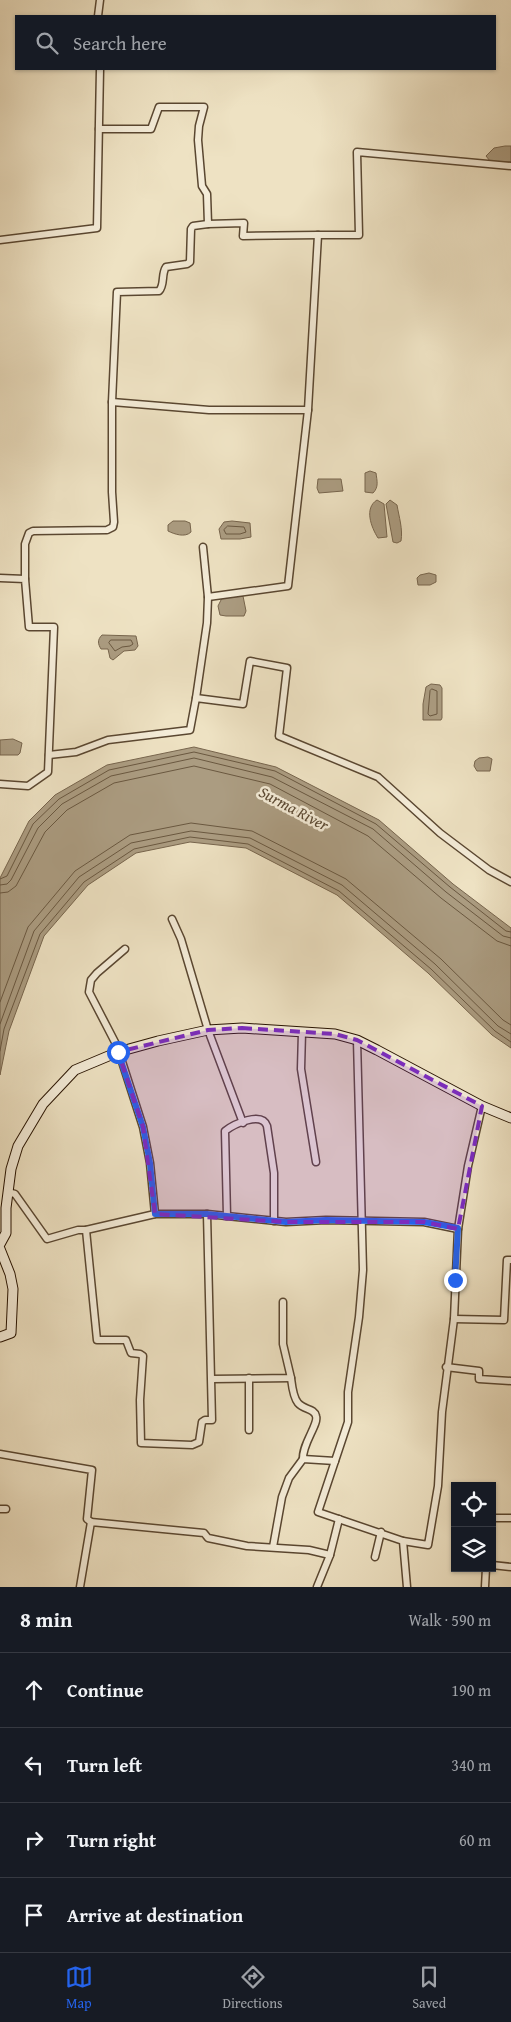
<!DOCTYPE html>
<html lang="en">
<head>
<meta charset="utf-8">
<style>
  body { margin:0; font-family:"Gentium Book Plus",serif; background:#20242c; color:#f1f3f6 }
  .controls { position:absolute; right:15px; bottom:15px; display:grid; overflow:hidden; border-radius:0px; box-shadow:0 1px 4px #0004 }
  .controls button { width:45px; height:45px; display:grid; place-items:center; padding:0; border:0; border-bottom:1px solid #363941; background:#171b24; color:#f1f3f6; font:25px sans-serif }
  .stop { position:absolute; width:15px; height:15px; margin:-11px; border:4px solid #2563eb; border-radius:50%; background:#fff }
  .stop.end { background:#2563eb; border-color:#fff; box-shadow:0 1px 5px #0008 }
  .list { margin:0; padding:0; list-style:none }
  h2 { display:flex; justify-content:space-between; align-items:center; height:65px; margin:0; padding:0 20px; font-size:21px }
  h2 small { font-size:16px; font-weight:400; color:#9ea1a6 }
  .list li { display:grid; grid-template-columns:32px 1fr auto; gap:15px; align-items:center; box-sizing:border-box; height:75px; padding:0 20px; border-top:1px solid #363941 }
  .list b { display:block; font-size:19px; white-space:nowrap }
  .list em { font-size:16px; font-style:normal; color:#9ea1a6 }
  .icon { flex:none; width:28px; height:28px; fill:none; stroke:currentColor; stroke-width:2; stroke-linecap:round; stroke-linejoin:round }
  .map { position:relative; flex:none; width:511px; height:1587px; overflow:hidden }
  .search { position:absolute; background:#171b24; box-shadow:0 1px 4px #0004; left:15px; right:15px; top:15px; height:55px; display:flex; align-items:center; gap:12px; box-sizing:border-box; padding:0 18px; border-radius:0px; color:#9ea1a6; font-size:19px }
  .sheet { height:365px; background:#171b24 }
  nav { display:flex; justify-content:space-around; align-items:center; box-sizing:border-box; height:70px; border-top:1px solid #363941; background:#171b24; font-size:14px; color:#9ea1a6 }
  nav a { display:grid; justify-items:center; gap:2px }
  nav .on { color:#2563eb }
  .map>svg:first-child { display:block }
</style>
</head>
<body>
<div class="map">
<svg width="511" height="1587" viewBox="0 0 511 1587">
  <rect width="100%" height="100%" fill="#eee2c3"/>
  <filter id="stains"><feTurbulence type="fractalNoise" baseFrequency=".004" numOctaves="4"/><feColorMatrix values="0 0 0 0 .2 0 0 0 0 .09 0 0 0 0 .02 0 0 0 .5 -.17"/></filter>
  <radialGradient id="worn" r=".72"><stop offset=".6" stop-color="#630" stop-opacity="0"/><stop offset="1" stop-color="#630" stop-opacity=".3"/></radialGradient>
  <g fill="#ab9c81" stroke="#77654d">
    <polygon points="505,146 511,146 511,162 490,161 486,156 494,148"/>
    <path d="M370,471L376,473C377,481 379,487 373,493L365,492V473Z"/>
    <polygon points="318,479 341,479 343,491 319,493 317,488"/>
    <path d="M377,500L384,504L387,537L378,538C371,527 364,508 377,500Z"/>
    <path d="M390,500L397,505C399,517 403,529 401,541L397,543L393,542L386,504Z"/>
    <path d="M173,521H185L190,523L191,532C185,538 174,534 168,531V525Z"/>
    <polygon points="232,521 250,523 251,537 240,539 221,539 219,529 224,522"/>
    <polygon points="429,573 436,575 436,582 430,585 418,585 417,578 420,575"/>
    <polygon points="243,596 246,611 244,616 226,616 220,615 218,606 222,598"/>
    <path d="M102,635L136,636L138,646L135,650L124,651L113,660L110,658L108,649H101C98,644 97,640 102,635Z"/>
    <polygon points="431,684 440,685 442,688 442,718 441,720 423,720 423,704 426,687"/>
    <polygon points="13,739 22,743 20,753 18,755 0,755 0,740"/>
    <polygon points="194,747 276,767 379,820 453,884 511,928 511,1048 492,1035 428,973 337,895 246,848 190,842 136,853 88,885 44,936 9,1031 0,1075 0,878 29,821 55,795 107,765"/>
    <polygon points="488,757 492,759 490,771 477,771 474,766 475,761 479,758"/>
  </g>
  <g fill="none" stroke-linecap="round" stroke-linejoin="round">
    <g stroke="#6a5840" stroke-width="1">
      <polygon points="228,526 244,527 246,532 240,534 226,534 224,530"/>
      <polygon points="111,640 131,640 133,644 130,646 122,647 115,651 109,643"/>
      <polygon points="432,689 437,691 437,714 430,716 428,714 430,691"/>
      <polyline points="0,879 7,876 33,824 59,799 109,770 194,752 275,771 376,824 450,887 506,931 511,932"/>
      <polyline points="0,885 7,884 11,880 38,828 62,804 111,776 194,758 272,777 373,829 446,892 503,936 511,938"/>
      <polyline points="0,893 8,892 16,886 45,832 67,810 114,783 194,766 270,784 368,836 441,898 497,941 511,946"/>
      <polyline points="0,1002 28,927 75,871 130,835 191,823 252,831 346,879 441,959 503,1020 511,1025"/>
      <polyline points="0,1024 34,931 79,877 131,843 191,831 250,838 342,885 435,964 498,1026 511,1034"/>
      <polyline points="0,1051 4,1029 40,934 84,882 134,849 190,837 248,844 339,891 431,969 495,1031 511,1042"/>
    </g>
    <g stroke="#5a4731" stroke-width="9">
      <g id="street">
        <polyline points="98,16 100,0"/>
        <polyline points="99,129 151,129 159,107 204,107 199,126 198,140 202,186 207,194 208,224 244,223 243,236 318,235"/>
        <polyline points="0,240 97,228 100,69"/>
        <polyline points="112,402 209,410 308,410 318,235 359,235 357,152 511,166"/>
        <polyline points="0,578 25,579 29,627 54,627 48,772 28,786 0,784"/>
        <path d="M25,579V544L29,533L33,531L107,530L113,527L114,522L112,492V402L117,292L159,291C165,285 161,274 166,267L187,264L190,262L191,229L193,226L208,224"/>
        <polyline points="208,597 288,586 308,410"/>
        <polyline points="196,698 207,623 208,597 203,547"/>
        <polyline points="49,755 76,752 108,740 190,730 196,698 243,704 250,661 287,668 279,736 378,777 440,833 489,870 511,882"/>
        <polyline points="172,919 181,939 208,1030 243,1123"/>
        <polyline points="125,949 97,973 91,980 89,992 117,1046 143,1127 150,1163 155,1214"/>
        <polyline points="302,1032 301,1069 316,1162"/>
        <polyline points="357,1040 363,1270 359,1317 348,1392 348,1422 318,1512 403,1541 407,1587"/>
        <polyline points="8,1192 15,1194 47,1239 78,1230 86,1230 155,1214 207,1214 286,1222 326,1220 424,1222 458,1229"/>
        <path d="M227,1216L225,1131C234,1124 262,1111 267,1126L274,1173V1221"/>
        <polyline points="86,1230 97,1340 126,1340 131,1353 140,1354 143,1356 140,1400 141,1443 192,1445 199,1442 202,1422 205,1420 212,1420 207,1214"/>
        <polyline points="454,1319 504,1320 507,1260 511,1260"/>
        <polyline points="446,1367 479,1371 479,1379 511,1381"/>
        <path d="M291,1378C292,1386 293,1397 298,1403C304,1410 314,1408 316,1416C319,1424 302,1444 303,1459"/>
        <polyline points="212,1379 291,1378 283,1344 283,1302"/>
        <polyline points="249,1430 249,1378"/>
        <polyline points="0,1454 92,1470 87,1519 91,1522"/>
        <polyline points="0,1509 6,1509"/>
        <polyline points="492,1518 511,1518"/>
        <polyline points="403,1541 428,1545 438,1486 442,1412 454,1319 458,1229 468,1166 482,1106"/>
        <polyline points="273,1547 282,1497 289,1478 303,1459 335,1461"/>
        <polyline points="375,1557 381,1532"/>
        <polyline points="492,1565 511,1567"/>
        <polyline points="80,1587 91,1522 204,1533 208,1538 247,1546 309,1550 330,1555"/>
        <polyline points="317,1587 330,1555 339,1519"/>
        <polyline points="485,1587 486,1568"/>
      </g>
    </g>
    <g stroke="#281300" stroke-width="11">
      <g id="secondary">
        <polyline points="0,1244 6,1233 6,1208 11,1169 18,1146 43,1104 75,1070 118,1052 158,1041 208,1030 242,1028 335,1034 357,1040 377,1050 482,1106 511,1118"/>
        <polyline points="0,1249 10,1274 13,1289 11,1333 0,1337"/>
      </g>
    </g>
    <use href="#street" stroke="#f4ecd8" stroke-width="6"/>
    <use href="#secondary" stroke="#f4ecd8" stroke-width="9"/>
  </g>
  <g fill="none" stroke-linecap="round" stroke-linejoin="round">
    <polyline stroke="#2563eb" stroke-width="6" points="118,1052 143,1127 150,1163 155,1214 207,1214 286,1222 326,1220 424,1222 458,1228 455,1280"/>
  </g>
  <path fill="#7b2cbf" fill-opacity="0.2" stroke="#7b2cbf" stroke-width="4" stroke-dasharray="10 6" stroke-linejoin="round" d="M242,1028L335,1034L357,1040L482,1106L458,1229L424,1222H286L155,1214L143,1127L118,1052L208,1030Z"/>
  <g text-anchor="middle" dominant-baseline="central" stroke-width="5" stroke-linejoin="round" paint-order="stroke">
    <g font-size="16" font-style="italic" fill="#5c4a34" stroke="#f4ecd8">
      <text transform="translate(294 808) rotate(28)">Surma River</text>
    </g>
  </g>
  <rect width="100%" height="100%" filter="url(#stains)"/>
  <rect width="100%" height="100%" fill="url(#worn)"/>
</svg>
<div class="controls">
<button><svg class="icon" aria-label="locate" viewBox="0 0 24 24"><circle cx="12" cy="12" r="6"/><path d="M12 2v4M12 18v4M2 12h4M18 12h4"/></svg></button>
<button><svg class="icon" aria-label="layers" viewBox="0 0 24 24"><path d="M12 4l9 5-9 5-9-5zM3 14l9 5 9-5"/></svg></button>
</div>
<div class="stop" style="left:118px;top:1052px"></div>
<div class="stop end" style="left:455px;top:1280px"></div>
<div class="search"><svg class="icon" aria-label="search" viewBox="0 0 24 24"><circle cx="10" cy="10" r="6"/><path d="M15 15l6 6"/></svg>Search here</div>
</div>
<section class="sheet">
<h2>8 min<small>Walk · 590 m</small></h2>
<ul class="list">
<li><svg class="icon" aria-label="ahead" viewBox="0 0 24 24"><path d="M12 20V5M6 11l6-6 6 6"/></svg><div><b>Continue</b></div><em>190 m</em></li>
<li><svg class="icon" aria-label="left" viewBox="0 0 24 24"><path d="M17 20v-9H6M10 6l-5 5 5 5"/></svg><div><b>Turn left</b></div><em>340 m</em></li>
<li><svg class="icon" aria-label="right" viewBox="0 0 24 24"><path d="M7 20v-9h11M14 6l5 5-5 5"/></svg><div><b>Turn right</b></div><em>60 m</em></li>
<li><svg class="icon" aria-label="arrive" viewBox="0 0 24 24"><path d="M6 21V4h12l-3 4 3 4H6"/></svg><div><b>Arrive at destination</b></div></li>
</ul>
</section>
<nav>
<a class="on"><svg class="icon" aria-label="map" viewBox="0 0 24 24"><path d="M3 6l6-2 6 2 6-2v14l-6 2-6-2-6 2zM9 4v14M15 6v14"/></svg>Map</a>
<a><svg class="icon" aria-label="directions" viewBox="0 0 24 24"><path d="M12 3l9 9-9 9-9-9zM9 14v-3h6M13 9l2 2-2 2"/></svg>Directions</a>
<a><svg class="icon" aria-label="saved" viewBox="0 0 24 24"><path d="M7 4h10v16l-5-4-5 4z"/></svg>Saved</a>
</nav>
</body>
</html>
